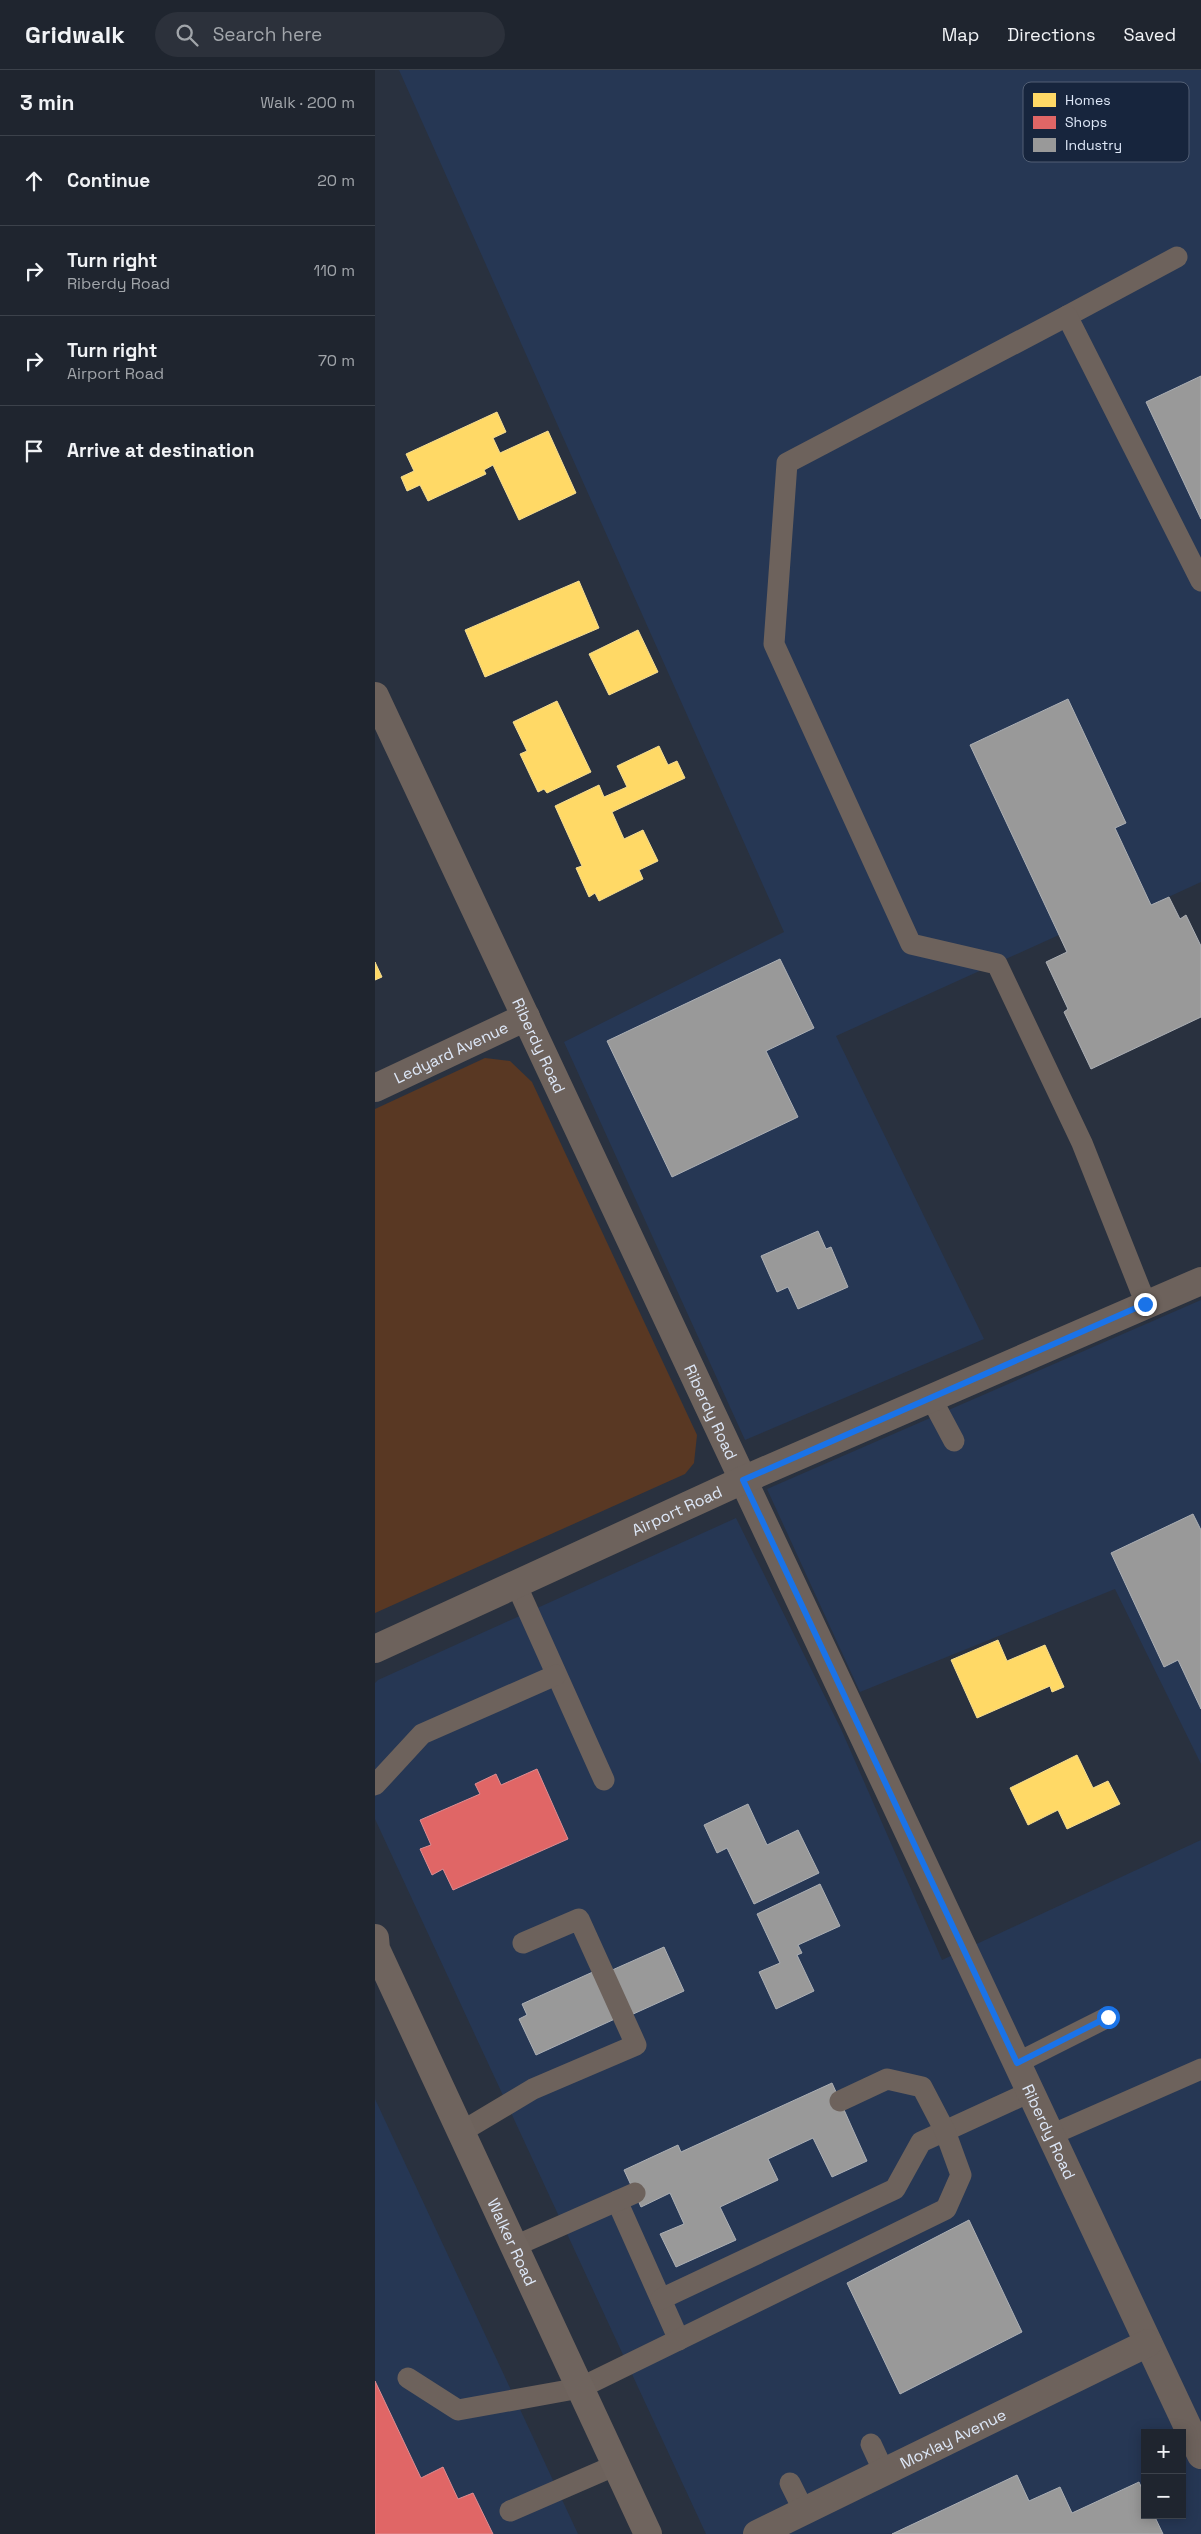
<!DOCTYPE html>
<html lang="en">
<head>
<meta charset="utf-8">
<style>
  body { margin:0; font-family:"Space Grotesk",sans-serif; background:#2c313b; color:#f1f3f6 }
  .controls { position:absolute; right:15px; bottom:15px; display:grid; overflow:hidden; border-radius:0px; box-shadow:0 2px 12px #0003 }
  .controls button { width:45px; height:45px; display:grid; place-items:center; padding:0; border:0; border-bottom:1px solid #3c424b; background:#1f252f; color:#f1f3f6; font:25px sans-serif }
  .stop { position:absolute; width:15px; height:15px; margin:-11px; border:4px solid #1a73e8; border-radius:50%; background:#fff }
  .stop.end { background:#1a73e8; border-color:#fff; box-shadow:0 1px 5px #0008 }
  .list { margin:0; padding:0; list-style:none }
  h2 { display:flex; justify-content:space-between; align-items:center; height:65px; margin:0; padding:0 20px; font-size:21px }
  h2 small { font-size:16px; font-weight:400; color:#a1a5aa }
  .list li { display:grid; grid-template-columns:32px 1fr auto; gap:15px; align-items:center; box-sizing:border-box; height:90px; padding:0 20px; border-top:1px solid #3c424b }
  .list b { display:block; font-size:19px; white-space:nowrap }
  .list p { margin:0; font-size:16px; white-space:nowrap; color:#a1a5aa }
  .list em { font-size:16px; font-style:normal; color:#a1a5aa }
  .icon { flex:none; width:28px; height:28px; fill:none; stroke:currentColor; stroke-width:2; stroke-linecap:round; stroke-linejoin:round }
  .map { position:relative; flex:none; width:826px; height:2464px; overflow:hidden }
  header { display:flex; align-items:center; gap:30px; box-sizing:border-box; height:70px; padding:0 25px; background:#1f252f; border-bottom:1px solid #3c424b }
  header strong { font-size:24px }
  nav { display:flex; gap:28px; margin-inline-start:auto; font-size:18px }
  .search { width:350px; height:45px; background:#2c313b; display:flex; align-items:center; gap:12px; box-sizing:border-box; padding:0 18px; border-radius:28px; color:#a1a5aa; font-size:19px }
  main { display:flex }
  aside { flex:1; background:#1f252f }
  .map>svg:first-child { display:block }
</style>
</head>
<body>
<header>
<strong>Gridwalk</strong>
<div class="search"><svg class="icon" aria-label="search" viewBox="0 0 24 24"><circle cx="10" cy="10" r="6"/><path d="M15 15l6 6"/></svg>Search here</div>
<nav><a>Map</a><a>Directions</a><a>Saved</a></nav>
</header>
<main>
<aside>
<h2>3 min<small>Walk · 200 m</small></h2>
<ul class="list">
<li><svg class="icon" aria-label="ahead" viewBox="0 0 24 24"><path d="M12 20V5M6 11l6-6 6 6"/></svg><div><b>Continue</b></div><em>20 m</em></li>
<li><svg class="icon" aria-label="right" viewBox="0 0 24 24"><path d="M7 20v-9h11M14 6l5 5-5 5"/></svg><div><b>Turn right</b><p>Riberdy Road</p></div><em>110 m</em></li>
<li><svg class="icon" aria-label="right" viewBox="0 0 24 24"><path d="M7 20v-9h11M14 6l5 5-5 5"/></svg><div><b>Turn right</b><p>Airport Road</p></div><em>70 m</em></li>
<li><svg class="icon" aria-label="arrive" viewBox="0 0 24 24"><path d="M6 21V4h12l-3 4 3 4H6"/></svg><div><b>Arrive at destination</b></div></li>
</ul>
</aside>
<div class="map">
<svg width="826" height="2464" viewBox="0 0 826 2464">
  <rect width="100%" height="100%" fill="#29313f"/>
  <g fill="#263754" fill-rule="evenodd">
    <polygon points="24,0 826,0 826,306 771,332 826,449 826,812 776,835 740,758 751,752 693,630 595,675 684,865 461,966 609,1269 370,1370 189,972 409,862"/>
    <polygon points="826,1230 826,1694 740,1519 485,1622 392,1419"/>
    <path d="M361,1448L466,1659L567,1890L826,1770V2464H331L0,1749V1613L3,1610ZM770,2363H807V2445H770Z"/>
    <polygon points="0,2029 129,2305 203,2464 0,2464"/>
  </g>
  <polygon fill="#593823" points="110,988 135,991 157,1012 322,1365 319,1393 310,1404 0,1543 0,1039"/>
  <g fill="#ffd966" stroke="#f5dd92">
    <polygon points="122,342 131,362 118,368 125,383 173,361 201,423 144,450 118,395 109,400 111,404 53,431 45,415 32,421 26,407 39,401 31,384"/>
    <polygon points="204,511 224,558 110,607 90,560"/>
    <polygon points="263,560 283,602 234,625 214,584"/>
    <polygon points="182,631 216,702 172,723 169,719 163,722 145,684 152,681 138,652"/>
    <polygon points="284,676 293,695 302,691 310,708 237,742 249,769 268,760 283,791 264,800 268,809 224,831 220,823 214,827 201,798 207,796 180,736 224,715 229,727 252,717 242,696"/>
    <polygon points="0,892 7,907 0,910"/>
    <polygon points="623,1570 632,1591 670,1575 689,1617 677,1622 675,1616 602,1648 576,1590"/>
    <polygon points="702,1685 718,1718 733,1711 745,1734 692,1759 683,1740 653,1755 635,1718"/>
  </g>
  <g fill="#e06666" stroke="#df8d92">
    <polygon points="162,1699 193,1769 78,1820 68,1799 57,1805 45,1779 56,1775 45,1750 105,1724 100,1714 121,1704 126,1715"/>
    <polygon points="0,2311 46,2408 68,2397 83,2429 98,2423 118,2464 0,2464"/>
  </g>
  <g fill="#999" stroke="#adb0b5">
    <polygon points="826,306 826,449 771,332"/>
    <polygon points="693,629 751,753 740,758 776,835 794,827 805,849 811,845 826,876 826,947 716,999 689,942 693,939 671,892 692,882 595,675"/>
    <polygon points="405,889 439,958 391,981 423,1047 297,1107 232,971"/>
    <polygon points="443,1161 451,1179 456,1177 473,1217 423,1239 413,1217 402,1222 386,1186"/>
    <polygon points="818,1444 826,1460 826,1639 803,1590 789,1597 736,1483"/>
    <polygon points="373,1734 392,1775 423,1760 444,1803 379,1834 352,1778 342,1783 329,1755"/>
    <polygon points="445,1814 465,1856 423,1875 427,1883 422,1885 439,1921 401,1939 384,1902 405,1893 382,1844"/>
    <polygon points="289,1877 309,1921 256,1945 235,1901"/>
    <polygon points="220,1901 242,1948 161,1985 144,1949 152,1945 147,1934"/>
    <polygon points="457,2013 492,2091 457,2107 438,2068 393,2089 403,2110 345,2137 361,2170 301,2197 285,2164 309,2154 295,2123 266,2137 249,2100 303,2075 306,2082"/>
    <polygon points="594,2150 647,2262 525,2324 472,2213"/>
    <polygon points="642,2405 654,2431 685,2417 697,2443 764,2412 770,2425 770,2445 779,2445 788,2464 517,2464"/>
  </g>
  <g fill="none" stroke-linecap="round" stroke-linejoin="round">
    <g stroke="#6d625c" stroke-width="21">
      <polyline points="692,246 802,187"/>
      <polyline points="771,1234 707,1073 622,894 536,874 399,574 412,393 692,246 826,511"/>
      <polyline points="556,1328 579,1371"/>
      <polyline points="141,1514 229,1710"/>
      <polyline points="0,1715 47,1664 181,1605"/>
      <polyline points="642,1993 733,1947"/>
      <polyline points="86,2062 158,2019 261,1975 204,1849 148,1873"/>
      <polyline points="676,2065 826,1999"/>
      <polyline points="242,2131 304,2270"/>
      <polyline points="140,2176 260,2123"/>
      <polyline points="286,2229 520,2119 546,2072 655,2022"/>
      <polyline points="33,2308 83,2340 205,2318 571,2139 586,2105 570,2061 547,2017 512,2009 465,2031"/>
      <polyline points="496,2374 509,2402"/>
      <polyline points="415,2413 429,2441"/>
      <polyline points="135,2441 241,2395"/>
    </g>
    <g stroke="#6d625c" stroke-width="28">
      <path id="s1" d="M0,626L826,2385"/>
      <path id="s2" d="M0,1018L151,947"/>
      <path id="s3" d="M0,1579L368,1410L826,1211"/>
      <path id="s4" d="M382,2464L773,2273"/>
    </g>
    <path stroke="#6f645e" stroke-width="28" id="s5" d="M0,1868L1,1879L273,2464"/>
  </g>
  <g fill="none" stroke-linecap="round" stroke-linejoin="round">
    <polyline stroke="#1a73e8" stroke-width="6" points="733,1947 642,1993 368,1410 770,1234"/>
  </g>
  <g text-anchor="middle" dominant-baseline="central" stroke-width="5" stroke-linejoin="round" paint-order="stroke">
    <g font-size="16" fill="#dde7f7" stroke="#17253d">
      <text stroke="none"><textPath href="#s1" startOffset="386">Riberdy Road</textPath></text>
      <text stroke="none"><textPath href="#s2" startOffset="84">Ledyard Avenue</textPath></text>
      <text stroke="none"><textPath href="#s1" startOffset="791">Riberdy Road</textPath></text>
      <text stroke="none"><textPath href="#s3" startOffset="332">Airport Road</textPath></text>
      <text stroke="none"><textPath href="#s1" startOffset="1586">Riberdy Road</textPath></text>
      <text stroke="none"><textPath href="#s5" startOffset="334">Walker Road</textPath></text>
      <text stroke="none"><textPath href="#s4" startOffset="218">Moxlay Avenue</textPath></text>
    </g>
  </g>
  <rect x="648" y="12" width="166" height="80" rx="8" fill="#17253d" stroke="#525f75" stroke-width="1"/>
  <rect x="658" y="23" width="23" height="14" fill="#ffd966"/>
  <rect x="658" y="46" width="23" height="13" fill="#e06666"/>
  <rect x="658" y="68" width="23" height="14" fill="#999"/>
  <g font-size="14" fill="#dde7f7">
    <text x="690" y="35">Homes</text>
    <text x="690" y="57">Shops</text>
    <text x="690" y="80">Industry</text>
  </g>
</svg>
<div class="controls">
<button>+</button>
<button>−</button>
</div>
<div class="stop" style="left:733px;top:1947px"></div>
<div class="stop end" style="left:770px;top:1234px"></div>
</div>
</main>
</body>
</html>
